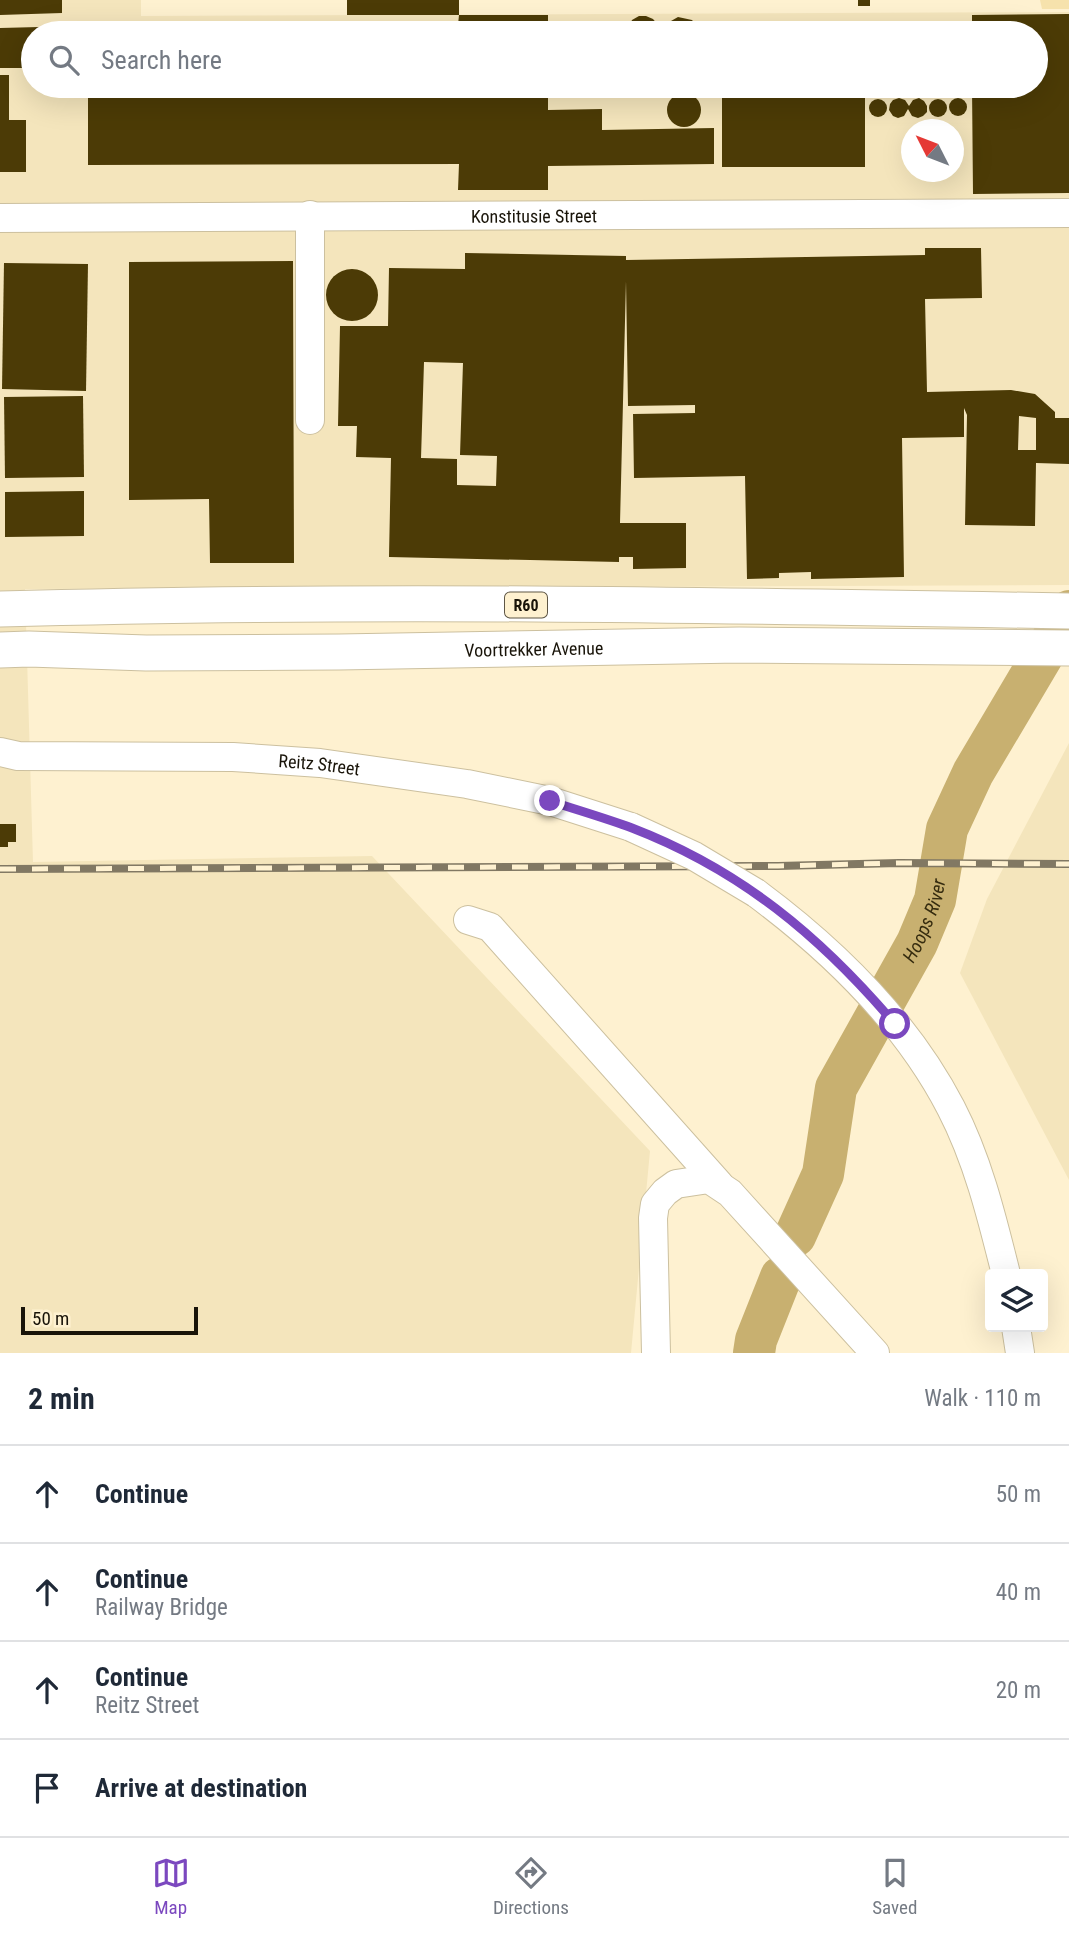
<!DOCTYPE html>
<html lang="en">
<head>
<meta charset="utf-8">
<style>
  body { margin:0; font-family:"Roboto Condensed",sans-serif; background:#f2f2f3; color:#1f2937 }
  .controls { position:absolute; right:21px; bottom:21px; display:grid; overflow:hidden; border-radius:7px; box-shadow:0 7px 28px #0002 }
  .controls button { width:63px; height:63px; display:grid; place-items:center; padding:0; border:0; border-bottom:2px solid #e0e1e3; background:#fff; color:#1f2937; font:35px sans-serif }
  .compass { position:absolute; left:901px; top:119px; width:63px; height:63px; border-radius:50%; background:#fff; box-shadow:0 7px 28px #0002; rotate:312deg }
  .scale { position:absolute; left:21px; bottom:18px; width:177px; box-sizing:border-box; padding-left:7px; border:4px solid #191409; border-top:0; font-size:19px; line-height:24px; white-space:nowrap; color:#191409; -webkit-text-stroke:5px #fef1d0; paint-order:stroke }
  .stop { position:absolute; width:21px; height:21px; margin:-16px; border:5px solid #7b48bf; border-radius:50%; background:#fff }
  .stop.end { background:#7b48bf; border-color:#fff; box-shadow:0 2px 7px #0008 }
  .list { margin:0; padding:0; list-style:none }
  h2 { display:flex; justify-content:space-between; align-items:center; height:91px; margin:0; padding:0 28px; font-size:30px }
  h2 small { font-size:23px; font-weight:400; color:#747a83 }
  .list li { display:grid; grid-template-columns:46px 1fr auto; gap:21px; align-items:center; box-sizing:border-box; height:98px; padding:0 28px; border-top:2px solid #e0e1e3 }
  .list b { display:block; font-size:26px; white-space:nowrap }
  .list p { margin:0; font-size:23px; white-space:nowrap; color:#747a83 }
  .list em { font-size:23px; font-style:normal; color:#747a83 }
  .icon { flex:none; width:38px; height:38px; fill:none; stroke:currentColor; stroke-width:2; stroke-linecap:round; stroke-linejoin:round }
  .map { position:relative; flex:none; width:1069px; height:1353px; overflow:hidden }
  .search { position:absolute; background:#fff; box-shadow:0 7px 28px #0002; left:21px; right:21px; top:21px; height:77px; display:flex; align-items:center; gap:18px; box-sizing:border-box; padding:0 24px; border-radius:38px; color:#747a83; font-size:26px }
  .sheet { height:483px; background:#fff }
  nav { display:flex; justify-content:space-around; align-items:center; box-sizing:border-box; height:98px; border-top:2px solid #e0e1e3; background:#fff; font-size:19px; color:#747a83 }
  nav a { display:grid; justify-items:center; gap:4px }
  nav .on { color:#7b48bf }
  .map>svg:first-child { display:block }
</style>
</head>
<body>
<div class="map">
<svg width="1069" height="1353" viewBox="0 0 1069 1353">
  <rect width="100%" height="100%" fill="#fef1d0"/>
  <g fill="#f4e5bc" fill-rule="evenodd">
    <path d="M0,0H141V16L1069,12V585L25,589L33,862L372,856L650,1151L631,1353H0ZM33,33H1036V86H33ZM912,130H954V172H912Z"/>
    <polygon points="1069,743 1069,1180 960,973 987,899"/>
  </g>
  <polygon fill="#f6e2ac" points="1040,0 1069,0 1069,9 1042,9"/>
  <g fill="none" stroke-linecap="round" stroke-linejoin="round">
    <g stroke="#c8b070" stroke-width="42">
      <path id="s1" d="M795,1236L823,1174L836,1088L917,943L935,900L947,829L973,773L1069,611"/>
      <polyline points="754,1353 756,1340 781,1277"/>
    </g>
  </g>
  <g fill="#4c3b06" fill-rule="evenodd">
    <polygon points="0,0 62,0 62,13 0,15"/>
    <rect x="347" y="0" width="112" height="15"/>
    <rect x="858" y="0" width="12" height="6"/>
    <polygon points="1069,14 1069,193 973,194 972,86 1036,86 1036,33 972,33 972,15"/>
    <polygon points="459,15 548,15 548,33 69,33 69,26 458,25"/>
    <polygon points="639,16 646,16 653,19 658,25 660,33 626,33 632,20"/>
    <polygon points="678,17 692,20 697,26 699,33 665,33 671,21"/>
    <polygon points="957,22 963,24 966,33 948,33 952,24"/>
    <polygon points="878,23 883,25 887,33 868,33 872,24"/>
    <polygon points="898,23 904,25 906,33 888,33 892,24"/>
    <polygon points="918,23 923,25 926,33 908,33 912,24"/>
    <polygon points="938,23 943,25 946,33 928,33 932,25"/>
    <polygon points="865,25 865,33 723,33 723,26"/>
    <polygon points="39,27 39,33 33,33 33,68 0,68 0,28"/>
    <polygon points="0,75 9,75 9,120 26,120 26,172 0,172"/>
    <polygon points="88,86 548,86 548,110 602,109 602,130 714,128 714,164 548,166 548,190 458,190 459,164 88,165"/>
    <polygon points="670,86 691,86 677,89"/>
    <rect x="722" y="86" width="143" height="81"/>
    <polygon points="869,86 886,86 883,90 877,92 872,90"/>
    <polygon points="889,86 907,86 903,90 897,92"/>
    <polygon points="908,86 926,86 922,91 916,92"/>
    <polygon points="929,86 946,86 943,91 937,92 931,90"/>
    <polygon points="949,86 965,86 962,90 956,91"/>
    <circle cx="684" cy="110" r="17"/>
    <circle cx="958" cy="107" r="9"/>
    <polygon points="899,98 905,100 909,106 913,100 919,98 924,101 927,106 927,112 923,116 918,118 912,116 908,109 904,116 898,118 893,116 889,110 890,104 893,100"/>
    <circle cx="878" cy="108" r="9"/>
    <circle cx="938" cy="108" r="9"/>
    <path d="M925,248H981L982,298L925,299L927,392L1011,390L1035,394L1055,412V418H1069V464L1036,463L1035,526L965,525L967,415L964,408V437L902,438L904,577L811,579V572L779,573V578L747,579L745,476L634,478L633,414L695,413V405L628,406L626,281L620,523H686V568L633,569V557H619V562L389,557L391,458L356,457L357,426H338L340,326H388L389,268L465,269V253L626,256V260L925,255ZM424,362L463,363L460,455L497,456L496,486L457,485V459L421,458ZM1019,416L1036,418V450H1018Z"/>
    <polygon points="293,261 294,563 210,563 209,499 129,500 129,262"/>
    <polygon points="4,263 88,264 86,391 2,389"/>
    <circle cx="352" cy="295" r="26"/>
    <polygon points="83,396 84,477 5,478 4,397"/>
    <polygon points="84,491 84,536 5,537 5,492"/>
    <polygon points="0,824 16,824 16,842 8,842 8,847 0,847"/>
  </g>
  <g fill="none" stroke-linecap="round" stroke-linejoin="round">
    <g stroke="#ccc09f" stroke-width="30">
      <g id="minor">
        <polyline points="310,215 310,420"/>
        <path id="s2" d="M0,218L1069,213"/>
        <path id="s3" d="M0,752L18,756L233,757L320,763L467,784L550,801L631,827"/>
        <path d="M756,893C834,951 906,1021 951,1108C978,1160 992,1218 1006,1274"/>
        <polyline points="468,920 490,927 719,1184"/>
        <polyline points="1016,1327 1020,1353"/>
        <polyline points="656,1353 653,1218 655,1204 665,1192 676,1184 709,1179 730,1193 875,1353"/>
      </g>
    </g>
    <g stroke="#ccc09f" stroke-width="37">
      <g id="major">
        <path d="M0,609C356,599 713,605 1069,611"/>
        <path id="s4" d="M0,650L29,649L146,653L339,652L739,645L1069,648"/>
      </g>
    </g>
    <use href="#minor" stroke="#fff" stroke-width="28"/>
    <use href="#major" stroke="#fff" stroke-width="35"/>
    <g stroke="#817863" stroke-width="8">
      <polyline id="rail" points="0,869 778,866 899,863 1069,864"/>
    </g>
    <use href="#rail" stroke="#fef1d0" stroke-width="5" stroke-dasharray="16" stroke-linecap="butt"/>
    <g stroke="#ccc09f" stroke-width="30" stroke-linecap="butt">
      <polyline id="minor-bridge" points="631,827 694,856 756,893"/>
    </g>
    <use href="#minor-bridge" stroke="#fff" stroke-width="28"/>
  </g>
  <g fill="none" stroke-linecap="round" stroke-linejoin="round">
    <path stroke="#7b48bf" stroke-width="9" d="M550,801C577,810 605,818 632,828C741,870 820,936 895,1024"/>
  </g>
  <g text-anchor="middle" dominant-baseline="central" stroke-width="7" stroke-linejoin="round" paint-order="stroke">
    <rect fill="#fef1d0" stroke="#5e5645" stroke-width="2" x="505" y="592.5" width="42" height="25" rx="5"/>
    <g font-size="16" font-weight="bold" fill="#191409">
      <text x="526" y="605">R60</text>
    </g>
    <g font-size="18" fill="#191409" stroke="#fef1d0">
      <text stroke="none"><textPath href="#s2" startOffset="534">Konstitusie Street</textPath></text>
      <text stroke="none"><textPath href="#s4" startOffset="534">Voortrekker Avenue</textPath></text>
      <text stroke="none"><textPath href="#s3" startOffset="320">Reitz Street</textPath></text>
    </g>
    <g font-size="19" font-style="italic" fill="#362c0f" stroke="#fef1d0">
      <text stroke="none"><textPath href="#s1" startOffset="345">Hoops River</textPath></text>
    </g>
  </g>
</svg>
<div class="controls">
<button><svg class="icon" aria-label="layers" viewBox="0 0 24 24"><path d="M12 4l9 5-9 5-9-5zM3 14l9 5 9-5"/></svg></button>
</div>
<svg class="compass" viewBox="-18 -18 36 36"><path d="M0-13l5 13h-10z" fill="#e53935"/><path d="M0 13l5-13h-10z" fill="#747a83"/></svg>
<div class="scale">50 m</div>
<div class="stop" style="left:895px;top:1024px"></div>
<div class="stop end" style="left:550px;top:801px"></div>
<div class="search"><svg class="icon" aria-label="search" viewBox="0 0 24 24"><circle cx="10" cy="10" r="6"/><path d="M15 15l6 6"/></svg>Search here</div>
</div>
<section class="sheet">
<h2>2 min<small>Walk · 110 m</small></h2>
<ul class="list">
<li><svg class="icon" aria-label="ahead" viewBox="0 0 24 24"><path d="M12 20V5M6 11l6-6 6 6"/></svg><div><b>Continue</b></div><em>50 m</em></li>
<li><svg class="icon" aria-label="ahead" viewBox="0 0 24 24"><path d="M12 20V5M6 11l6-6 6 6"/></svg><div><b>Continue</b><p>Railway Bridge</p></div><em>40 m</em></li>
<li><svg class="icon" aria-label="ahead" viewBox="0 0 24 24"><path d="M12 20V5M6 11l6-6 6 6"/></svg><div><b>Continue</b><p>Reitz Street</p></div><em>20 m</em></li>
<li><svg class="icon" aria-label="arrive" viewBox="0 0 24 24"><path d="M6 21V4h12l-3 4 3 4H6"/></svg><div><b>Arrive at destination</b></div></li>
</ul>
</section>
<nav>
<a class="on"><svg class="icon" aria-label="map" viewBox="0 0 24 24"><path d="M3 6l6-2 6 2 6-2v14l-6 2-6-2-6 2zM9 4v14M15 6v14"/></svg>Map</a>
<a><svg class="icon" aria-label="directions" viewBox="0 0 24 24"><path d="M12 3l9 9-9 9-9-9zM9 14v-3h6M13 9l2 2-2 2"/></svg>Directions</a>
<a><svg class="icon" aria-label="saved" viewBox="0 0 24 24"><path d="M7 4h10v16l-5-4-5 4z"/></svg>Saved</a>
</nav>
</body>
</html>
